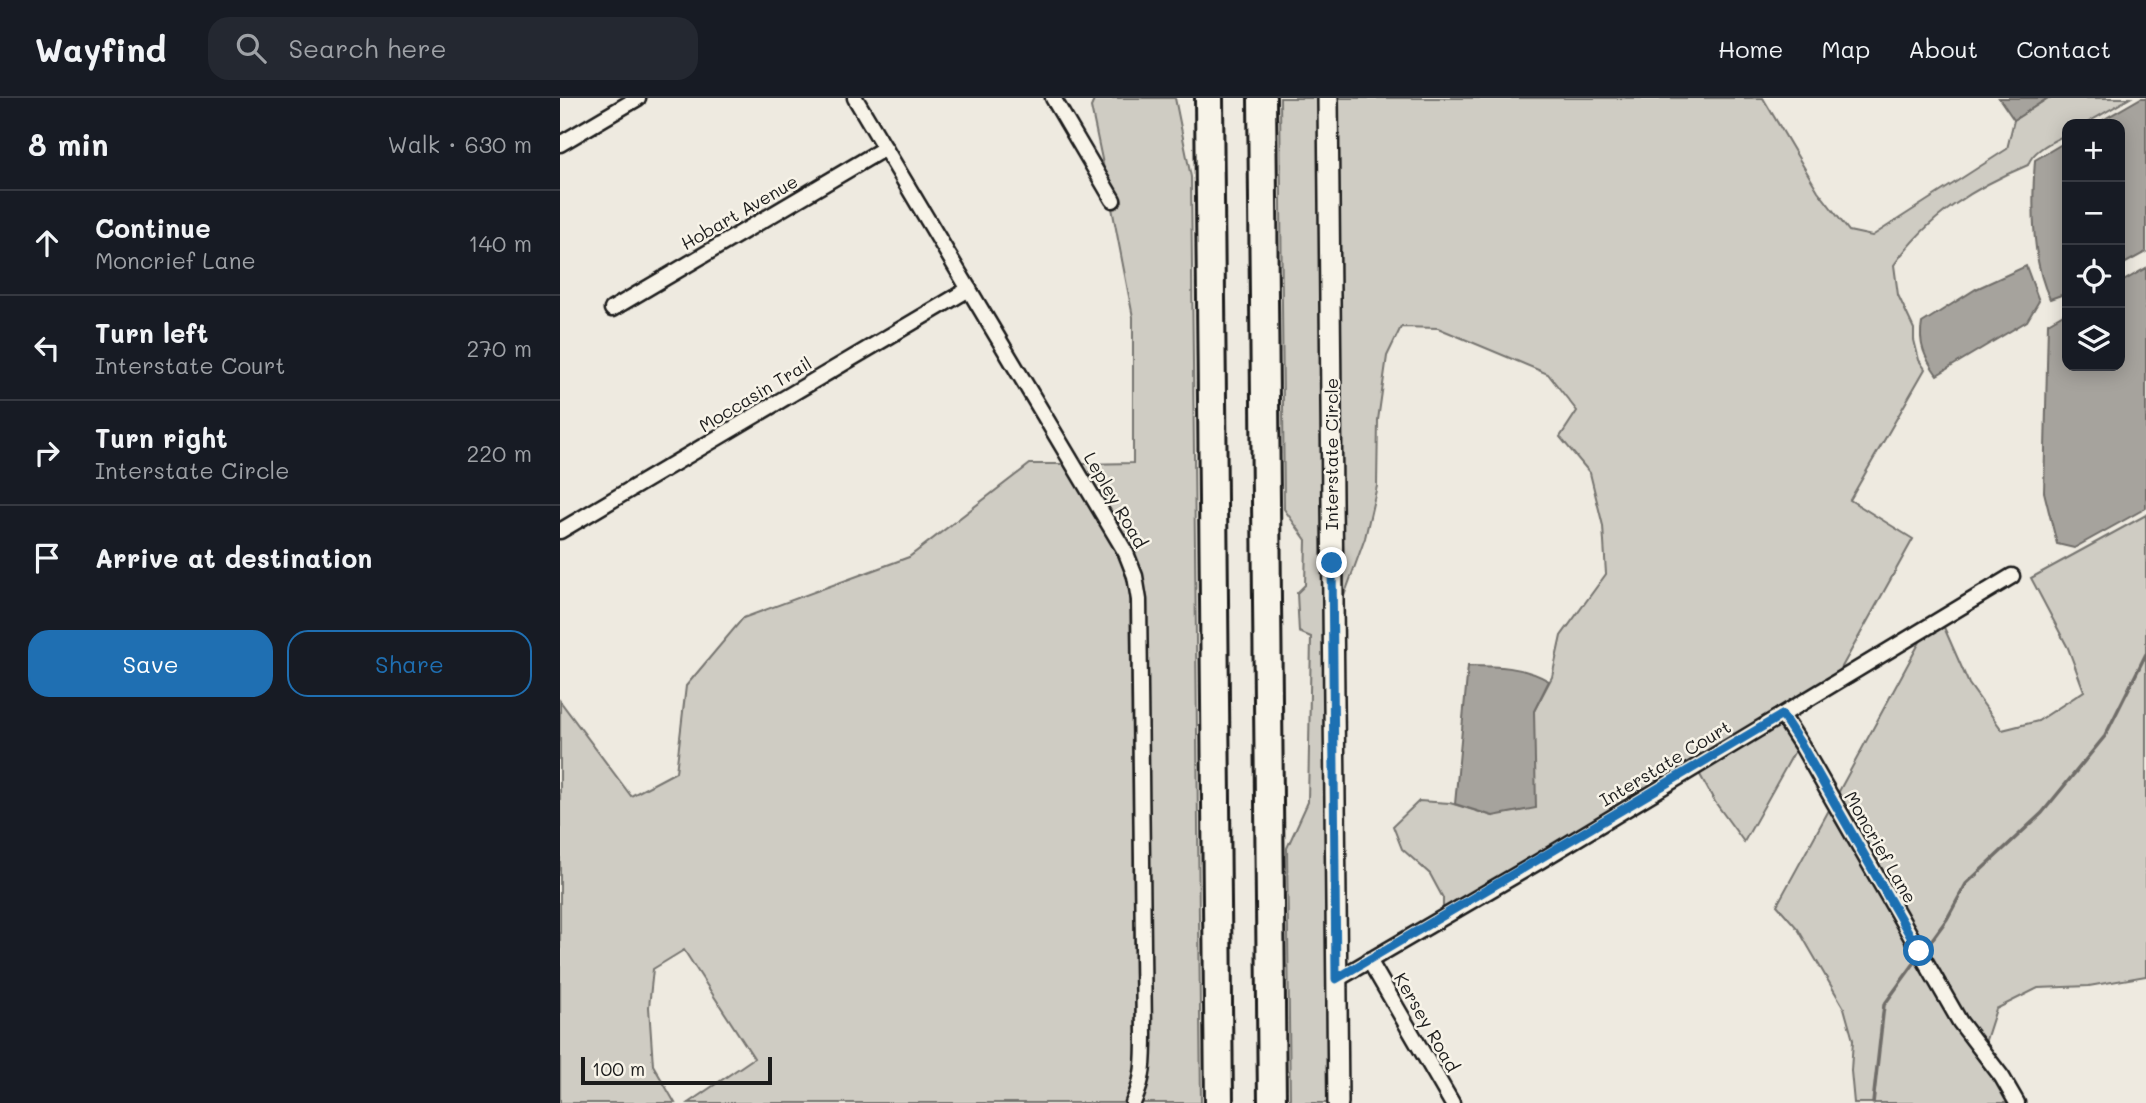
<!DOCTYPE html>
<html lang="en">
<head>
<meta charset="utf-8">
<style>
  body { margin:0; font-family:Mali,sans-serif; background:#242831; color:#f1f3f6 }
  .controls { position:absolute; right:21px; top:21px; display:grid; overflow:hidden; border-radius:14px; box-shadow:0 4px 18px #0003 }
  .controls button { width:63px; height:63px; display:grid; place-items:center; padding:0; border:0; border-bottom:2px solid #363941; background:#171b24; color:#f1f3f6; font:35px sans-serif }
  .scale { position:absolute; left:21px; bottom:18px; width:191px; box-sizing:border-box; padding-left:7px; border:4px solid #1c1c1c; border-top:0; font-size:19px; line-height:24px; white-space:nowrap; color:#1c1c1c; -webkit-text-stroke:5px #f7f3e8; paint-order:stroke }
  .stop { position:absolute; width:21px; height:21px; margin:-16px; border:5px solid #1f6fb2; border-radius:50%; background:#fff }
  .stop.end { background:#1f6fb2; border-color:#fff; box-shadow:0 2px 7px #0008 }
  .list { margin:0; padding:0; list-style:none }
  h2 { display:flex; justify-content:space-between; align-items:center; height:91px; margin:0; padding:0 28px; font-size:30px }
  h2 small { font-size:23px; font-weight:400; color:#9ea1a6 }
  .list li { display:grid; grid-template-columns:46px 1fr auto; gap:21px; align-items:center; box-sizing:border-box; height:105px; padding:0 28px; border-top:2px solid #363941 }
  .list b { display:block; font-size:26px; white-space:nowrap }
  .list p { margin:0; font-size:23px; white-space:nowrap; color:#9ea1a6 }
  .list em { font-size:23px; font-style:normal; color:#9ea1a6 }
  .actions { display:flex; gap:14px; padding:21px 28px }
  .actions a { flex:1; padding:16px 0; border:2px solid #1f6fb2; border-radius:21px; text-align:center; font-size:24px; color:#1f6fb2 }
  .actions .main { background:#1f6fb2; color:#fff }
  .icon { flex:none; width:38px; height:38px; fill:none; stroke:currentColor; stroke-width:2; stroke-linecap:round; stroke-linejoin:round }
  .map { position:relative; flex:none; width:1586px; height:1005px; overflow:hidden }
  header { display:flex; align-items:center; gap:42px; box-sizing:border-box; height:98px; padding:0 35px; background:#171b24; border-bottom:2px solid #363941 }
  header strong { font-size:33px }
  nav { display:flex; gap:38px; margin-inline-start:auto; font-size:24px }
  .search { width:490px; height:63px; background:#242831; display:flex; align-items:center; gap:18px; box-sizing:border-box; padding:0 24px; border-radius:21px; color:#9ea1a6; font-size:26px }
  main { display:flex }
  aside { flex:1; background:#171b24 }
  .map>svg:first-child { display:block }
</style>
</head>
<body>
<header>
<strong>Wayfind</strong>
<div class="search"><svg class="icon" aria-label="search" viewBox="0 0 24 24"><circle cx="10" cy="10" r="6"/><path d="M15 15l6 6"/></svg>Search here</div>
<nav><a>Home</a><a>Map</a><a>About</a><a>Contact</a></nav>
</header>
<main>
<aside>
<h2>8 min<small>Walk · 630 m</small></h2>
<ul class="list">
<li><svg class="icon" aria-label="ahead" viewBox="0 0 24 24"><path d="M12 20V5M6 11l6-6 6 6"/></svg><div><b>Continue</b><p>Moncrief Lane</p></div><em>140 m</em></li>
<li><svg class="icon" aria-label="left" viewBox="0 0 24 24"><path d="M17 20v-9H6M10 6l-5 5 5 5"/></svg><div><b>Turn left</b><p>Interstate Court</p></div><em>270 m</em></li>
<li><svg class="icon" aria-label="right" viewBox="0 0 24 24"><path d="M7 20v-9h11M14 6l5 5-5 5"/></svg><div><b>Turn right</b><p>Interstate Circle</p></div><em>220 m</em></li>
<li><svg class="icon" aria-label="arrive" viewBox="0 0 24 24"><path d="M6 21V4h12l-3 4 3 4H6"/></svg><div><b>Arrive at destination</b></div></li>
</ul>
<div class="actions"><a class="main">Save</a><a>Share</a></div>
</aside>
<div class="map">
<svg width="1586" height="1005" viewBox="0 0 1586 1005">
  <rect width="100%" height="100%" fill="#eeeae0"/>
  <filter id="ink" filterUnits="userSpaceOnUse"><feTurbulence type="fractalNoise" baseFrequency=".0143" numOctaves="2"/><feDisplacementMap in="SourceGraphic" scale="14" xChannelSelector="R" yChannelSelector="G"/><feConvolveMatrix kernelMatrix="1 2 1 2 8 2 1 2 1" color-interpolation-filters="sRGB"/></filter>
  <g filter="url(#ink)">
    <g fill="#cfccc3" stroke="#767470" stroke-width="2">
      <path d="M535,0H615L631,79L641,1005H581L591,971L586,500C580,450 547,408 522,366L573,365V219L552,110L562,103L544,71L531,9Z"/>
      <polygon points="720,0 761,0 769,878 767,880 769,884 770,1005 730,1005 727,750 748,704 751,539 739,534 737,495 745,487 746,442 724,411"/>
      <path d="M776,0H1203L1258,93L1289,133L1312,138L1447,51L1454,22L1488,0H1570L1525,26H1507V36C1494,43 1472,52 1468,67C1415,89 1367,119 1334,167L1338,197L1354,231V242L1359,262L1365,271L1290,402L1353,441L1278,576L883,812V800L870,776L842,751L833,728L859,703L890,705L933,718L973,657L974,613L992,579L1001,538L1046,476L1043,428L1030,375L1000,339L1017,313L988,276L878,230L841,229L827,258L818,322L817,388L805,440L779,512Z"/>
      <polygon points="470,366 504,366 560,459 570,492 576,972 574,986 565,1005 128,1005 194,960 124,852 93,871 89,909 93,967 115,1005 0,1005 0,603 71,698 116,674 126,588 183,520 349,459"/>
      <polygon points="1586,417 1586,878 1529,888 1478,890 1436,911 1425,945 1407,920 1277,697 1362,540 1383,527 1409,586 1442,632 1478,623 1524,593 1508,550 1471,480"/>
      <polygon points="1219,626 1236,651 1184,744 1155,704 1139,675"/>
      <polygon points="1269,712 1394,928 1436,983 1448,1005 1294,1005 1291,973 1293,942 1284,910 1238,831 1217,807"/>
    </g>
    <g fill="#a6a39d" stroke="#6f6d69" stroke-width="2">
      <polygon points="1439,0 1488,0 1454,22"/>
      <polygon points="1581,0 1586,0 1586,154 1560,168 1560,26 1536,26"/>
      <path d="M1507,43V195L1490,201C1471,163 1472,103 1475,62Z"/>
      <path d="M1466,168L1479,203L1467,223L1377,277C1365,260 1358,246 1362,225L1416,191Z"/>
      <polygon points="1586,170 1586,410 1514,450 1497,446 1484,394 1488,225 1507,214 1507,268 1560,268 1560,185"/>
      <path d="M908,568C936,568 964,568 989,583L974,613L976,710L933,718L895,706Z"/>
    </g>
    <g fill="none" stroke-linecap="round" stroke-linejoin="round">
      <g stroke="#6f6d69" stroke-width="3.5">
        <polyline points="1363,854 1387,821 1406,786 1482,715 1545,638 1586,556"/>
        <polyline points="1313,1005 1324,907 1358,860"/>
      </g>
      <g stroke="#1c1c1c" stroke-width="19">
        <g id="street">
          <path d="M295,0L566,455L575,478L579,502L584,936C584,961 584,982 573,1005"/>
          <polyline points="493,0 553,102"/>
          <polyline points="0,46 78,0"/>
          <polyline points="52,211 325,50"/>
          <polyline points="0,433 409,191"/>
          <polyline points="1222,617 1242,648 1400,924 1442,979 1457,1005"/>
          <polyline points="809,862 892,1005"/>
          <polyline points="776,882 980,763 1452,478"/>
        </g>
      </g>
      <g stroke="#1c1c1c" stroke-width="24">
        <polyline id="secondary" points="768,0 778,1005"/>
      </g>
      <g stroke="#1c1c1c" stroke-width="32">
        <g id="highway">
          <polyline points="649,0 659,1005"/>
          <polyline points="702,0 712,1005"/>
        </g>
      </g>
      <use href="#street" stroke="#f7f3e8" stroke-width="14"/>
      <use href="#secondary" stroke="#f7f3e8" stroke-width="19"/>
      <use href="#highway" stroke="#f7f3e8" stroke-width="26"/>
    </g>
  </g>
  <g fill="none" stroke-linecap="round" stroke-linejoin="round" filter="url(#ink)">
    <polyline stroke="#1f6fb2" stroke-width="9" points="772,465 776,881 1222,617 1242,648 1359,853"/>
  </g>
  <g text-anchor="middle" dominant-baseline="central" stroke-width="5" stroke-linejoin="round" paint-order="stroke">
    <g font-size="18" fill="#1c1c1c" stroke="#f7f3e8">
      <text transform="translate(179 114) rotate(-30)">Hobart Avenue</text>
      <text transform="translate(195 296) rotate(-31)">Moccasin Trail</text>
      <text transform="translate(771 356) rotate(-90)">Interstate Circle</text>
      <text transform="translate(556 402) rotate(60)">Lepley Road</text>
      <text transform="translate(1105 665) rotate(-31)">Interstate Court</text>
      <text transform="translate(1321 749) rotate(60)">Moncrief Lane</text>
      <text transform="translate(867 924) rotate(60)">Kersey Road</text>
    </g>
  </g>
</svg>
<div class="controls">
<button>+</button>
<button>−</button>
<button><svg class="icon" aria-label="locate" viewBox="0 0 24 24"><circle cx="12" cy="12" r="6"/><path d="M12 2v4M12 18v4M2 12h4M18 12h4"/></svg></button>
<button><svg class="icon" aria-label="layers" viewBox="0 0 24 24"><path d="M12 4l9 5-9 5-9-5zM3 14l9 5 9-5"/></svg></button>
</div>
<div class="scale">100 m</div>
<div class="stop" style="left:1359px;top:853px"></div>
<div class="stop end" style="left:772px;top:465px"></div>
</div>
</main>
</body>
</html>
